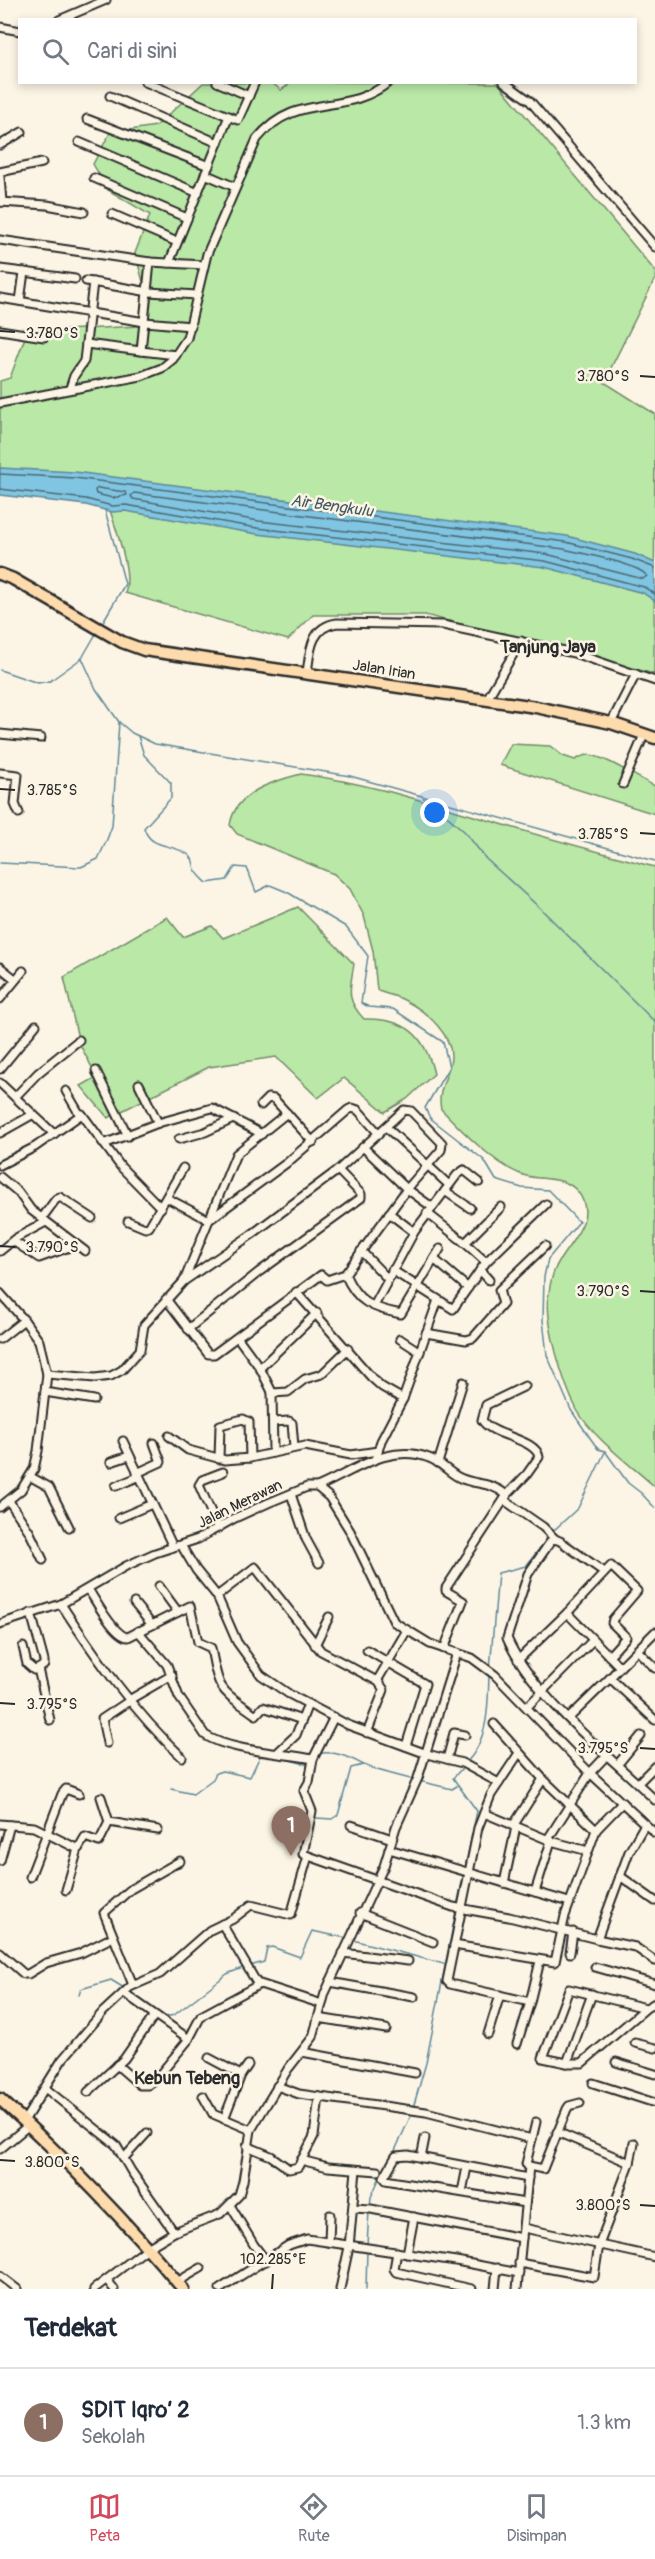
<!DOCTYPE html>
<html lang="id">
<head>
<meta charset="utf-8">
<style>
  body { margin:0; font-family:Pangolin,sans-serif; background:#f6f6f7; color:#1f2937 }
  .you { position:absolute; left:435px; top:813px; width:21px; height:21px; margin:-15px; border:4px solid #fff; border-radius:50%; background:#1a73e8; box-shadow:0 0 0 9px #1a73e833 }
  .badge { display:grid; place-items:center; width:39px; height:39px; border-radius:50%; background:#d1495b; color:#fff; font-size:20px; font-weight:700 }
  .pin { position:absolute; translate:-50% -50px; filter:drop-shadow(0 2px 3px #0008) }
  .pin::after { content:''; position:absolute; top:32px; width:21px; height:18px; background:inherit; clip-path:polygon(0 0,100% 0,50% 100%) }
  .list { margin:0; padding:0; list-style:none }
  h2 { display:flex; justify-content:space-between; align-items:center; height:78px; margin:0; padding:0 24px; font-size:26px }
  h2 small { font-size:20px; font-weight:400; color:#747a83 }
  .list li { display:grid; grid-template-columns:39px 1fr auto; gap:18px; align-items:center; box-sizing:border-box; height:108px; padding:0 24px; border-top:2px solid #e0e1e3 }
  .list b { display:block; font-size:22px; white-space:nowrap }
  .list p { margin:0; font-size:20px; white-space:nowrap; color:#747a83 }
  .list em { font-size:20px; font-style:normal; color:#747a83 }
  .icon { flex:none; width:33px; height:33px; fill:none; stroke:currentColor; stroke-width:2; stroke-linecap:round; stroke-linejoin:round }
  .map { position:relative; flex:none; width:655px; height:2289px; overflow:hidden }
  .search { position:absolute; background:#fff; box-shadow:0 3px 9px #0003; left:18px; right:18px; top:18px; height:66px; display:flex; align-items:center; gap:15px; box-sizing:border-box; padding:0 21px; border-radius:0px; color:#747a83; font-size:22px }
  .sheet { height:186px; background:#fff }
  nav { display:flex; justify-content:space-around; align-items:center; box-sizing:border-box; height:84px; border-top:2px solid #e0e1e3; background:#fff; font-size:16px; color:#747a83 }
  nav a { display:grid; justify-items:center; gap:3px }
  nav .on { color:#d1495b }
  .map>svg:first-child { display:block }
</style>
</head>
<body>
<div class="map">
<svg width="655" height="2289" viewBox="0 0 655 2289">
  <rect width="100%" height="100%" fill="#fcf5e5"/>
  <filter id="ink" filterUnits="userSpaceOnUse"><feTurbulence type="fractalNoise" baseFrequency=".0167" numOctaves="2"/><feDisplacementMap in="SourceGraphic" scale="12" xChannelSelector="R" yChannelSelector="G"/><feConvolveMatrix kernelMatrix="1 2 1 2 8 2 1 2 1" color-interpolation-filters="sRGB"/></filter>
  <g filter="url(#ink)">
    <g fill="#b9e8a7" stroke="#728a69" stroke-width="1.5">
      <path d="M292,82L498,83L655,271V279L604,382L655,414L654,674L425,615H313L288,640L125,593C133,572 114,524 107,501L0,478V381L10,378L27,332L139,326L144,285L135,253L150,215L108,190L93,164L110,133L156,126L203,83H272L281,90Z"/>
      <path d="M511,744L550,746L563,756L575,760C580,757 583,755 589,755C605,756 639,779 655,786V814L500,765Z"/>
      <path d="M301,774C370,783 435,805 501,824C552,840 604,853 655,867V1487C632,1466 592,1437 577,1410C563,1383 544,1322 549,1292C550,1285 552,1276 555,1269C564,1246 600,1221 578,1192C565,1175 540,1181 523,1175C496,1166 461,1130 441,1109C437,1093 446,1079 450,1064C457,1037 426,1011 404,1000C395,995 386,995 377,990L373,951L364,916L350,889L334,874L237,834L230,825C235,792 273,781 301,774Z"/>
      <path d="M298,907L354,964C350,989 345,999 364,1019C405,1018 425,1034 434,1074L407,1099L385,1112L344,1078L318,1098L276,1057L209,1067L108,1118L81,1086L97,1077L79,1043L64,977L167,917L183,937L212,926L223,938Z"/>
    </g>
    <polygon fill="#80c5e1" stroke="#5e8798" stroke-width="1.5" points="0,468 75,472 567,536 635,554 655,563 655,601 643,593 544,567 257,534 125,511 112,512 86,505 0,495"/>
    <g fill="none" stroke-linecap="round" stroke-linejoin="round">
      <g stroke="#4d6974" stroke-width="1.5">
        <polyline points="0,474 75,478 566,542 632,559 655,568"/>
        <polygon points="98,488 125,492 127,495 113,498 96,494 95,490"/>
        <polyline points="0,489 86,499 112,506 126,505 257,528 545,561 644,587 655,594"/>
        <path d="M134,493L564,549C583,554 637,563 647,576L643,579L546,554L259,521L133,499L131,496Z"/>
      </g>
      <g stroke="#5e8798" stroke-width="1.5">
        <polyline points="101,625 125,584 105,510"/>
        <polyline points="0,670 38,683 50,681 82,658 97,632"/>
        <polyline points="119,722 132,733 155,744 350,776 655,861"/>
        <path d="M138,736L144,755L171,783V798L144,828C151,851 174,842 190,856C194,860 193,863 195,869C197,874 203,879 207,883L227,880L235,867L247,868L256,892L270,885L287,892L346,927L368,956L361,1003L369,1007L393,1009L443,1042L449,1067L425,1108L430,1118L484,1160L496,1180L522,1188L548,1190L579,1222L548,1259L544,1277L543,1320L547,1355L571,1410L586,1432L598,1449L605,1451L628,1483L641,1493L655,1508"/>
        <polyline points="423,798 438,808 465,832 486,859 541,909 655,1022"/>
        <polyline points="0,863 81,867 98,859 106,842 112,826 119,722 96,689 82,658"/>
        <polyline points="552,1532 578,1508 605,1452"/>
        <polyline points="490,1669 498,1573 526,1566 549,1536"/>
        <path d="M319,1754C333,1749 352,1759 364,1765C379,1772 398,1775 414,1780"/>
        <polyline points="282,1758 309,1765"/>
        <path d="M467,1762C489,1739 488,1704 489,1674"/>
        <polyline points="464,1766 453,1778 477,1811 465,1868"/>
        <polyline points="419,1781 452,1789 457,1786"/>
        <polyline points="171,1789 193,1794 213,1779 216,1773 222,1771 250,1777 261,1754"/>
        <polyline points="316,1818 332,1819 338,1815 351,1768 363,1765"/>
        <polyline points="457,1906 464,1873"/>
        <polyline points="353,1940 444,1964"/>
        <polyline points="250,1966 264,1962 267,1948 272,1947 300,1957 312,1931 346,1938"/>
        <polyline points="79,1995 81,1989 111,1980 124,1988"/>
        <polyline points="159,2014 166,2017 174,2015 227,1974 245,1967"/>
        <polyline points="413,2108 426,2063 456,1911"/>
        <polyline points="393,2155 412,2113"/>
        <polyline points="370,2206 371,2197 380,2177"/>
        <polyline points="367,2245 369,2211"/>
        <polyline points="366,2289 367,2250"/>
      </g>
      <g stroke="#2b2b2b" stroke-width="11">
        <g id="minor">
          <polyline points="59,20 106,0"/>
          <polyline points="0,27 20,31"/>
          <polyline points="145,82 238,120 255,82"/>
          <polyline points="217,82 249,96"/>
          <polyline points="504,82 530,101 655,247"/>
          <polyline points="110,96 218,143"/>
          <polyline points="87,119 209,166"/>
          <polyline points="79,142 198,193"/>
          <polyline points="0,145 22,132"/>
          <polyline points="0,172 42,163"/>
          <polyline points="205,174 235,187"/>
          <polyline points="0,177 2,202"/>
          <polyline points="94,178 187,218"/>
          <polyline points="0,202 47,205 84,212"/>
          <polyline points="112,214 177,242"/>
          <polyline points="0,240 150,262 204,265"/>
          <polyline points="169,263 229,116"/>
          <polyline points="0,269 24,272"/>
          <polyline points="86,281 149,292 197,295"/>
          <polyline points="0,298 145,322 191,326"/>
          <polyline points="20,301 24,272 75,279"/>
          <polyline points="0,330 44,337"/>
          <polyline points="86,344 141,351 150,262"/>
          <polyline points="141,351 176,355"/>
          <polyline points="70,388 74,376 84,361 93,282"/>
          <path d="M0,403L141,376L162,368L173,359L187,338L207,254L257,139C297,90 344,118 389,82"/>
          <path d="M307,673C310,652 310,627 337,623L443,625L574,653L655,681"/>
          <polyline points="487,699 521,641"/>
          <polyline points="611,723 636,674"/>
          <polyline points="0,734 41,738"/>
          <polyline points="0,773 18,775 15,804 19,813"/>
          <polyline points="623,784 644,735"/>
          <polyline points="0,967 15,979"/>
          <polyline points="0,999 23,971"/>
          <polyline points="0,1069 36,1025"/>
          <polyline points="96,1071 128,1136"/>
          <polyline points="0,1083 54,1134"/>
          <polyline points="139,1084 158,1123"/>
          <polyline points="66,1091 80,1115"/>
          <polyline points="15,1097 38,1073 79,1040"/>
          <polyline points="261,1105 268,1098 274,1099 313,1142"/>
          <polyline points="386,1127 449,1185"/>
          <polyline points="0,1133 32,1115"/>
          <polyline points="179,1139 205,1132 233,1119"/>
          <polyline points="104,1144 121,1167 161,1208"/>
          <polyline points="363,1147 407,1189 432,1207"/>
          <polyline points="0,1165 35,1147 82,1114 104,1144 158,1123 212,1108 262,1134"/>
          <polyline points="0,1177 18,1192 31,1210 85,1251"/>
          <polyline points="445,1191 470,1208"/>
          <polyline points="167,1198 209,1220 236,1154 287,1113"/>
          <polyline points="389,1213 414,1232"/>
          <polyline points="427,1213 465,1243"/>
          <polyline points="42,1218 56,1199 60,1197 92,1218"/>
          <polyline points="128,1221 145,1228 149,1227 183,1168"/>
          <polyline points="13,1241 39,1258 75,1245"/>
          <polyline points="0,1251 16,1238 46,1222"/>
          <polyline points="361,1251 387,1278"/>
          <polyline points="434,1259 468,1288"/>
          <polyline points="486,1262 465,1243 501,1207"/>
          <polyline points="392,1270 453,1309 486,1262 546,1204"/>
          <polyline points="480,1270 489,1280"/>
          <path d="M345,1274C357,1302 371,1308 401,1314L440,1249"/>
          <polyline points="184,1281 209,1220 288,1162 348,1110 352,1108 358,1110 379,1134"/>
          <polyline points="296,1292 372,1378 382,1387 403,1399"/>
          <polyline points="0,1293 24,1320 39,1341 47,1374 38,1451 34,1469 21,1490 0,1507"/>
          <polyline points="374,1306 414,1232 457,1175 464,1170 479,1182"/>
          <polyline points="188,1329 259,1272 361,1198 361,1194 338,1170"/>
          <polyline points="426,1333 466,1340 473,1338 503,1304 499,1290 545,1246"/>
          <polyline points="238,1338 260,1368 317,1313"/>
          <polyline points="0,1339 24,1320"/>
          <polyline points="400,1339 420,1352"/>
          <polyline points="260,1368 272,1392 273,1453"/>
          <polyline points="47,1374 95,1378 111,1376 122,1370 140,1350 144,1325 184,1281 251,1235 338,1170 404,1110 411,1111 442,1143 441,1150 407,1189 345,1274 327,1280 321,1275 214,1354 208,1354 166,1299"/>
          <polyline points="45,1392 94,1400"/>
          <polyline points="272,1393 288,1392 305,1379 322,1374 348,1349"/>
          <polyline points="273,1422 289,1421 292,1423 294,1447"/>
          <polyline points="169,1436 188,1450 225,1460 250,1458 305,1446 351,1455 378,1451"/>
          <polyline points="123,1441 173,1547"/>
          <polyline points="377,1455 381,1441 403,1399 438,1300"/>
          <polyline points="219,1459 220,1425 243,1419 249,1422 250,1458"/>
          <polyline points="111,1462 129,1456"/>
          <polyline points="438,1463 463,1382"/>
          <polyline points="137,1473 161,1462 154,1443"/>
          <polyline points="31,1477 49,1487 69,1527"/>
          <polyline points="116,1486 138,1477"/>
          <path d="M317,1487C353,1472 389,1442 429,1458C441,1462 449,1473 460,1478C478,1486 487,1480 507,1495"/>
          <polyline points="291,1494 306,1539 319,1563"/>
          <polyline points="504,1500 543,1527 555,1539"/>
          <polyline points="9,1501 29,1531 43,1560"/>
          <polyline points="119,1518 152,1504"/>
          <polyline points="218,1528 199,1485 202,1480 223,1472"/>
          <polyline points="181,1545 196,1570 217,1596 237,1642 261,1675 289,1694 348,1725 427,1754 462,1763 499,1783"/>
          <path d="M604,1572L560,1541L555,1539L551,1541L528,1574L507,1638C532,1696 610,1756 655,1800"/>
          <polyline points="159,1586 178,1612"/>
          <path d="M88,1589C96,1601 115,1637 128,1637L190,1606L198,1642L211,1648C219,1693 220,1689 256,1715L263,1707L302,1720"/>
          <polyline points="217,1596 255,1567 321,1651 377,1681 407,1630"/>
          <polyline points="134,1603 152,1625"/>
          <path d="M61,1604C97,1659 134,1712 182,1757"/>
          <polyline points="31,1613 44,1661 44,1665 38,1669 50,1720"/>
          <polyline points="567,1613 620,1667 655,1632"/>
          <polyline points="0,1624 61,1604 126,1566 155,1553 198,1539 235,1518 268,1503 307,1487 317,1487 329,1497 350,1531 394,1622 430,1644 472,1658 495,1675 590,1773 645,1824"/>
          <path d="M138,1631L167,1665L179,1697L205,1735C229,1751 283,1753 313,1759L309,1782L304,1791L312,1811L303,1854L453,1907L509,1917L597,1939L629,1852L645,1824L655,1833"/>
          <polyline points="315,1645 329,1617"/>
          <polyline points="23,1647 27,1664 34,1670 38,1669"/>
          <path d="M444,1649L463,1601L446,1591V1588L507,1495L527,1474L539,1457C536,1438 492,1437 482,1420L486,1405L525,1386"/>
          <polyline points="367,1650 425,1684 406,1746"/>
          <polyline points="637,1650 655,1668"/>
          <polyline points="518,1660 567,1613 611,1566 637,1591 613,1619 612,1623 626,1637 609,1656"/>
          <polyline points="620,1667 610,1678 655,1720"/>
          <polyline points="129,1700 172,1675"/>
          <polyline points="527,1707 593,1640"/>
          <polyline points="569,1718 610,1678"/>
          <polyline points="494,1724 543,1779 596,1830"/>
          <polyline points="367,1733 384,1690 378,1681"/>
          <polyline points="107,1743 102,1719 129,1701"/>
          <polyline points="277,1753 296,1735 308,1704"/>
          <polyline points="519,1753 491,1795 478,1828 447,1981 450,1984 530,2002"/>
          <polyline points="313,1759 334,1717"/>
          <polyline points="447,1759 454,1733 465,1735"/>
          <polyline points="618,1764 641,1736"/>
          <polyline points="638,1783 655,1766"/>
          <polyline points="484,1813 551,1841 588,1851"/>
          <polyline points="109,1822 158,1830"/>
          <polyline points="0,1824 34,1827 78,1849 66,1890"/>
          <polyline points="351,1825 392,1839"/>
          <polyline points="513,1826 543,1779"/>
          <polyline points="548,1839 590,1773 606,1756"/>
          <polyline points="78,1849 85,1837 99,1842 109,1822 101,1797"/>
          <polyline points="389,1849 569,1902"/>
          <polyline points="0,1861 10,1825"/>
          <polyline points="620,1876 655,1901"/>
          <polyline points="30,1877 62,1794 66,1789 79,1794"/>
          <polyline points="504,1883 516,1827"/>
          <polyline points="535,1892 551,1841"/>
          <polyline points="360,1913 433,1942"/>
          <polyline points="222,1924 258,1985"/>
          <polyline points="597,1939 635,1947 655,1961"/>
          <polyline points="454,1945 555,1962 565,1916 596,1830 622,1803"/>
          <polyline points="0,1953 24,1974 28,1974 46,1963 81,1953 113,1937"/>
          <polyline points="343,1953 408,1961"/>
          <polyline points="570,1953 573,1932"/>
          <polyline points="595,1967 655,1984"/>
          <polyline points="330,1982 414,1997"/>
          <polyline points="133,1985 104,1913 131,1889 180,1861"/>
          <polyline points="124,1993 189,2039 201,2016 260,1984 322,2004"/>
          <polyline points="646,2008 569,1989 543,2058 567,2063 582,2063 646,2008 655,2003"/>
          <polyline points="318,2018 386,2029"/>
          <polyline points="488,2034 500,1995"/>
          <polyline points="635,2043 655,2048"/>
          <polyline points="517,2044 530,2002 540,1961"/>
          <polyline points="302,2052 415,2073"/>
          <polyline points="209,2058 241,2075"/>
          <polyline points="616,2062 655,2074"/>
          <polyline points="567,2063 592,1994"/>
          <polyline points="117,2065 140,2085 148,2085 157,2078 189,2039"/>
          <polyline points="593,2083 655,2103"/>
          <polyline points="277,2086 299,2094 426,2112 532,2139"/>
          <polyline points="45,2088 116,2145 131,2171 174,2232"/>
          <polyline points="88,2092 124,2059 154,2016"/>
          <polyline points="203,2096 213,2114 251,2130"/>
          <polyline points="224,2119 241,2075 248,2065"/>
          <polyline points="24,2121 62,2060 103,2012 130,1987 160,1974 210,1930 233,1919 251,1905 291,1915 308,1856"/>
          <polyline points="557,2132 630,2163"/>
          <polyline points="247,2146 271,2156 289,2169 298,2167 314,2136 319,2097"/>
          <polyline points="0,2149 29,2125"/>
          <polyline points="124,2158 147,2133"/>
          <polyline points="421,2158 425,2138"/>
          <polyline points="301,2160 328,2167 378,2171"/>
          <polyline points="529,2166 543,2169 567,2109 569,2106 580,2103"/>
          <polyline points="462,2192 467,2167"/>
          <polyline points="525,2203 397,2182 386,2180 384,2177 396,2156 408,2155 528,2178"/>
          <polyline points="230,2205 254,2245 266,2261"/>
          <polyline points="353,2208 371,2209 522,2238"/>
          <polyline points="524,2228 655,2257"/>
          <polyline points="329,2242 330,2215"/>
          <polyline points="397,2252 394,2269 396,2272 472,2289"/>
          <polyline points="407,2254 414,2217"/>
          <polyline points="519,2263 594,2277 599,2245 630,2163 634,2143"/>
          <polyline points="0,2276 17,2289"/>
          <polyline points="107,2280 114,2289"/>
          <polyline points="177,2282 201,2268"/>
          <polyline points="94,2289 149,2247 174,2232 220,2214 239,2195 243,2181 251,2130 288,2069 313,2037 325,1993 384,1866 396,1827 418,1778 457,1653"/>
          <polyline points="220,2289 289,2245 307,2239 456,2261 519,2273"/>
          <polyline points="340,2289 349,2247 356,2170"/>
          <polyline points="495,2289 497,2268"/>
          <polyline points="517,2289 529,2166 526,2164 536,2122"/>
        </g>
      </g>
      <g stroke="#2b2b2b" stroke-width="15">
        <g id="primary">
          <polyline points="0,574 13,579 122,642 144,650 536,707 611,723 655,738"/>
          <path d="M0,2099C65,2158 126,2221 183,2289"/>
        </g>
      </g>
      <use href="#minor" stroke="#fcf5e5" stroke-width="7"/>
      <use href="#primary" stroke="#fedbac" stroke-width="10"/>
    </g>
  </g>
  <path fill="none" stroke="#2b2b2b" stroke-width="2" d="M0,331L15,332M640,376L655,377M0,789L15,790M640,833L655,834M0,1246L15,1247M640,1291L655,1292M0,1703L15,1704M640,1748L655,1749M0,2160L15,2161M640,2205L655,2206M272,2289L273,2274"/>
  <g text-anchor="middle" dominant-baseline="central" stroke-width="5" stroke-linejoin="round" paint-order="stroke">
    <g font-size="15" fill="#2b2b2b" stroke="#fcf5e5">
      <text transform="translate(384 670) rotate(9)">Jalan Irian</text>
      <text transform="translate(240 1504) rotate(-26)">Jalan Merawan</text>
    </g>
    <g font-size="16" font-style="italic" fill="#445962" stroke="#fcf5e5">
      <text transform="translate(332 506) rotate(8)">Air Bengkulu</text>
    </g>
    <g font-size="18" font-weight="bold" fill="#2b2b2b" stroke="#fcf5e5">
      <text x="548" y="647">Tanjung Jaya</text>
      <text x="187" y="2078">Kebun Tebeng</text>
    </g>
  </g>
  <g font-size="15" text-anchor="middle" fill="#2b2b2b" stroke="#fcf5e5" stroke-width="5" stroke-linejoin="round" paint-order="stroke">
    <text x="52" y="338">3.780°S</text>
    <text x="603" y="381">3.780°S</text>
    <text x="52" y="795">3.785°S</text>
    <text x="603" y="839">3.785°S</text>
    <text x="52" y="1252">3.790°S</text>
    <text x="603" y="1296">3.790°S</text>
    <text x="52" y="1709">3.795°S</text>
    <text x="603" y="1753">3.795°S</text>
    <text x="52" y="2167">3.800°S</text>
    <text x="603" y="2210">3.800°S</text>
    <text x="273" y="2264">102.285°E</text>
  </g>
</svg>
<div class="you"></div>
<div class="pin badge" style="left:291px;top:1856px;background:#8d6e63">1</div>
<div class="search"><svg class="icon" aria-label="search" viewBox="0 0 24 24"><circle cx="10" cy="10" r="6"/><path d="M15 15l6 6"/></svg>Cari di sini</div>
</div>
<section class="sheet">
<h2>Terdekat<small></small></h2>
<ul class="list">
<li><span class="badge" style="background:#8d6e63">1</span><div><b>SDIT Iqro’ 2</b><p>Sekolah</p></div><em>1.3 km</em></li>
</ul>
</section>
<nav>
<a class="on"><svg class="icon" aria-label="map" viewBox="0 0 24 24"><path d="M3 6l6-2 6 2 6-2v14l-6 2-6-2-6 2zM9 4v14M15 6v14"/></svg>Peta</a>
<a><svg class="icon" aria-label="directions" viewBox="0 0 24 24"><path d="M12 3l9 9-9 9-9-9zM9 14v-3h6M13 9l2 2-2 2"/></svg>Rute</a>
<a><svg class="icon" aria-label="saved" viewBox="0 0 24 24"><path d="M7 4h10v16l-5-4-5 4z"/></svg>Disimpan</a>
</nav>
</body>
</html>
